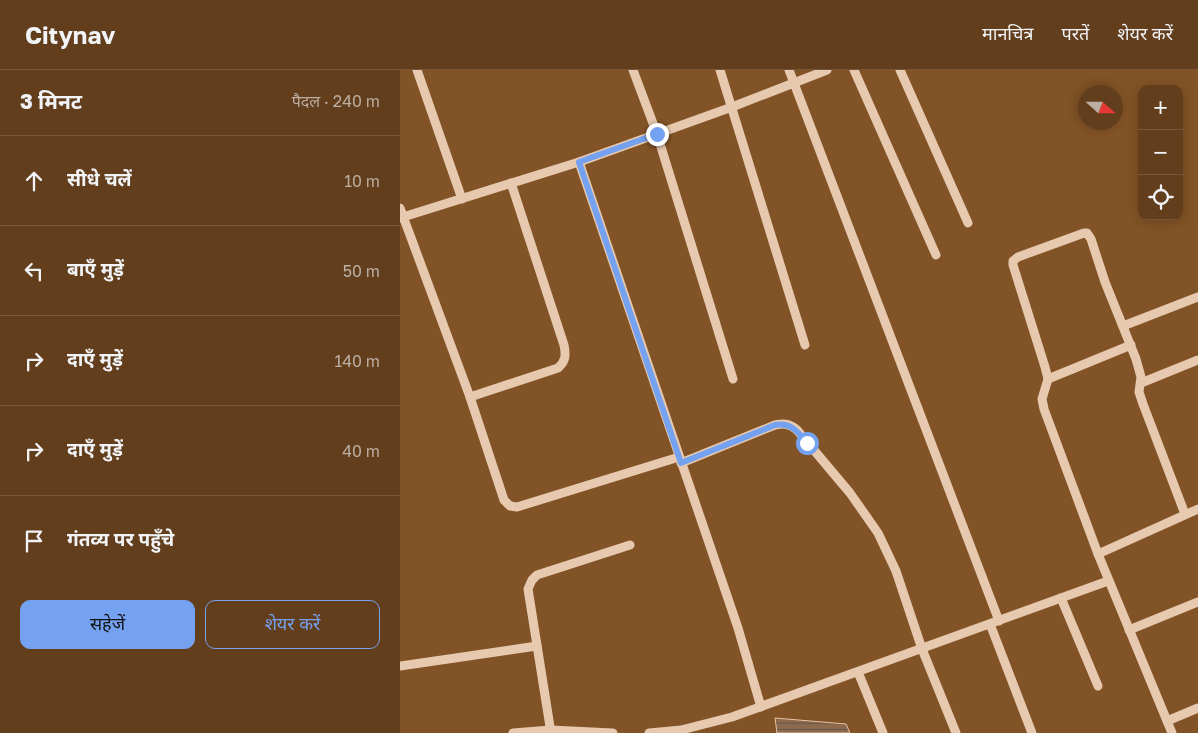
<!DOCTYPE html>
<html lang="hi">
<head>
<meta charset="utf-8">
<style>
  body { margin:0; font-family:"Golos Text","Noto Sans Devanagari",sans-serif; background:#6b4929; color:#f1f3f6 }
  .controls { position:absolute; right:15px; top:15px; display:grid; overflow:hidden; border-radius:10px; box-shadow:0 2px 12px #0003 }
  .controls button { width:45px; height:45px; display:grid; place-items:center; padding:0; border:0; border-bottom:1px solid #76573b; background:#623e1c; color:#f1f3f6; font:25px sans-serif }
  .compass { position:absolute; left:678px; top:15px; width:45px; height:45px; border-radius:50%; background:#623e1c; box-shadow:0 2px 12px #0003; rotate:111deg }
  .stop { position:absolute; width:15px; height:15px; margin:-11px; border:4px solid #74a1f0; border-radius:50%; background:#fff }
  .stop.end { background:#74a1f0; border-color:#fff; box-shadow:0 1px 5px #0008 }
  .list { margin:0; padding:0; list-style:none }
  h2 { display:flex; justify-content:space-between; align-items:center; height:65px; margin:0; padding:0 20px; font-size:21px }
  h2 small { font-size:16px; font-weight:400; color:#bbaea3 }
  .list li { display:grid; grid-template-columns:32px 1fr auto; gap:15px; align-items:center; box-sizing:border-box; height:90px; padding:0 20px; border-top:1px solid #76573b }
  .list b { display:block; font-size:19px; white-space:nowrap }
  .list em { font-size:16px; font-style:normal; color:#bbaea3 }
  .actions { display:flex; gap:10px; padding:15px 20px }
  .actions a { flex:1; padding:11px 0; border:1px solid #74a1f0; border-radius:10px; text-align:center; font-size:18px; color:#74a1f0 }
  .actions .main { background:#74a1f0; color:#111 }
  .icon { flex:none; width:28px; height:28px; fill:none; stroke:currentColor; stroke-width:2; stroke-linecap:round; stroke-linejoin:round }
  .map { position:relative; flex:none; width:798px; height:663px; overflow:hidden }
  header { display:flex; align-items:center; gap:30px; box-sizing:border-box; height:70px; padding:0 25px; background:#623e1c; border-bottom:1px solid #76573b }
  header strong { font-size:24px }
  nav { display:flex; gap:28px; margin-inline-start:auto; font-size:18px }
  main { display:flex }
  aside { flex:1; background:#623e1c }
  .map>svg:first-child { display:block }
</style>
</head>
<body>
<header>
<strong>Citynav</strong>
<nav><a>मानचित्र</a><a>परतें</a><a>शेयर करें</a></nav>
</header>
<main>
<aside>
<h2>3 मिनट<small>पैदल · 240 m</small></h2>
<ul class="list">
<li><svg class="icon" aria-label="ahead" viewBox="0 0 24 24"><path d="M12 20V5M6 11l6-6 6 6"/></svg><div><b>सीधे चलें</b></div><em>10 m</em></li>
<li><svg class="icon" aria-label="left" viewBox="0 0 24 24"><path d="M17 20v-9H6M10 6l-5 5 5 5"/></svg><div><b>बाएँ मुड़ें</b></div><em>50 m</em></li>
<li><svg class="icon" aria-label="right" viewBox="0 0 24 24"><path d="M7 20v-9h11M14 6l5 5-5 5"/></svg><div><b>दाएँ मुड़ें</b></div><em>140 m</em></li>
<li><svg class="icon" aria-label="right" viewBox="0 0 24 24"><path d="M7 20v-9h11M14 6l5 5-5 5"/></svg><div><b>दाएँ मुड़ें</b></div><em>40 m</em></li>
<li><svg class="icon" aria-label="arrive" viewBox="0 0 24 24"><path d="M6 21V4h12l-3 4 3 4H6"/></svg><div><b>गंतव्य पर पहुँचे</b></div></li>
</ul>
<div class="actions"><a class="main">सहेजें</a><a>शेयर करें</a></div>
</aside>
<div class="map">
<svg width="798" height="663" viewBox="0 0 798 663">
  <defs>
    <pattern id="water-rules" width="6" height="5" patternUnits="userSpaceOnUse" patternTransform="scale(1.25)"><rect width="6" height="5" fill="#8d6a4b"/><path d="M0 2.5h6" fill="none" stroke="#695a4c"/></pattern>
  </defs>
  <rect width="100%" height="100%" fill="#825326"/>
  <polygon fill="url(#water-rules)" stroke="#e7c2a3" points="375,648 446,654 450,663 377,663"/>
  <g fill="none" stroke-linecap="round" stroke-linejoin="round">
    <g stroke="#e7c9af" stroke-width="9">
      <polyline points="17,0 62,129"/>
      <polyline points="233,0 257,64 333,309"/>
      <polyline points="320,0 405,275"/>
      <polyline points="389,0 599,551"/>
      <polyline points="454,0 536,185"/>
      <polyline points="500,0 568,153"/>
      <polyline points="179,92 338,558 361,637"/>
      <polyline points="0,138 70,327 104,430 110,436 117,437 279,387"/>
      <polyline points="0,148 179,92 332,37 427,0"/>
      <polyline points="723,256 798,227"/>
      <polyline points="648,309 731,275"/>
      <polyline points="741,313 798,290"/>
      <path d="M70,327L158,298C166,291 166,285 164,275L111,113"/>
      <path d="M281,393L375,355C385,353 390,354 397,360L450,423L478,463L496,501L522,579L556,663"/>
      <polyline points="698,484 644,339 642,329 648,309 645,297 613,195 613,191 618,187 684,163 687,163 691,169 705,212 736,289 741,307 739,322 743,334 785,444"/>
      <polyline points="661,528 698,616"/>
      <polyline points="590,554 632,663"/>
      <polyline points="729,560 798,532"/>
      <polyline points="0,596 137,576"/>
      <polyline points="458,602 483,663"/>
      <polyline points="767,651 798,638"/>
      <polyline points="113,663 151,660 213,663"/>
      <polyline points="151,663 128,519 132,510 137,505 230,475"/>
      <polyline points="249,663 281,660 332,647 708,511"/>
      <polyline points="772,663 698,484 798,439"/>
    </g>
  </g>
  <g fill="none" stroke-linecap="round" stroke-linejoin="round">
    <path stroke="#74a1f0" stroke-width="6" d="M257,64L179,92L281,393L375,355C391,352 398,362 407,373"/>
  </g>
</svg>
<div class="controls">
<button>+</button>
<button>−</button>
<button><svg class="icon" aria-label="locate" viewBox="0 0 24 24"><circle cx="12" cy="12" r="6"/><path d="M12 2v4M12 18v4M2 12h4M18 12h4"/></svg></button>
</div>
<svg class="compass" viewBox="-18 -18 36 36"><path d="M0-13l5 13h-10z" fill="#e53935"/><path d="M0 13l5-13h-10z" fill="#bbaea3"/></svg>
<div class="stop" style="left:407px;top:373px"></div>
<div class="stop end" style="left:257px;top:64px"></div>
</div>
</main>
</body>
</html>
